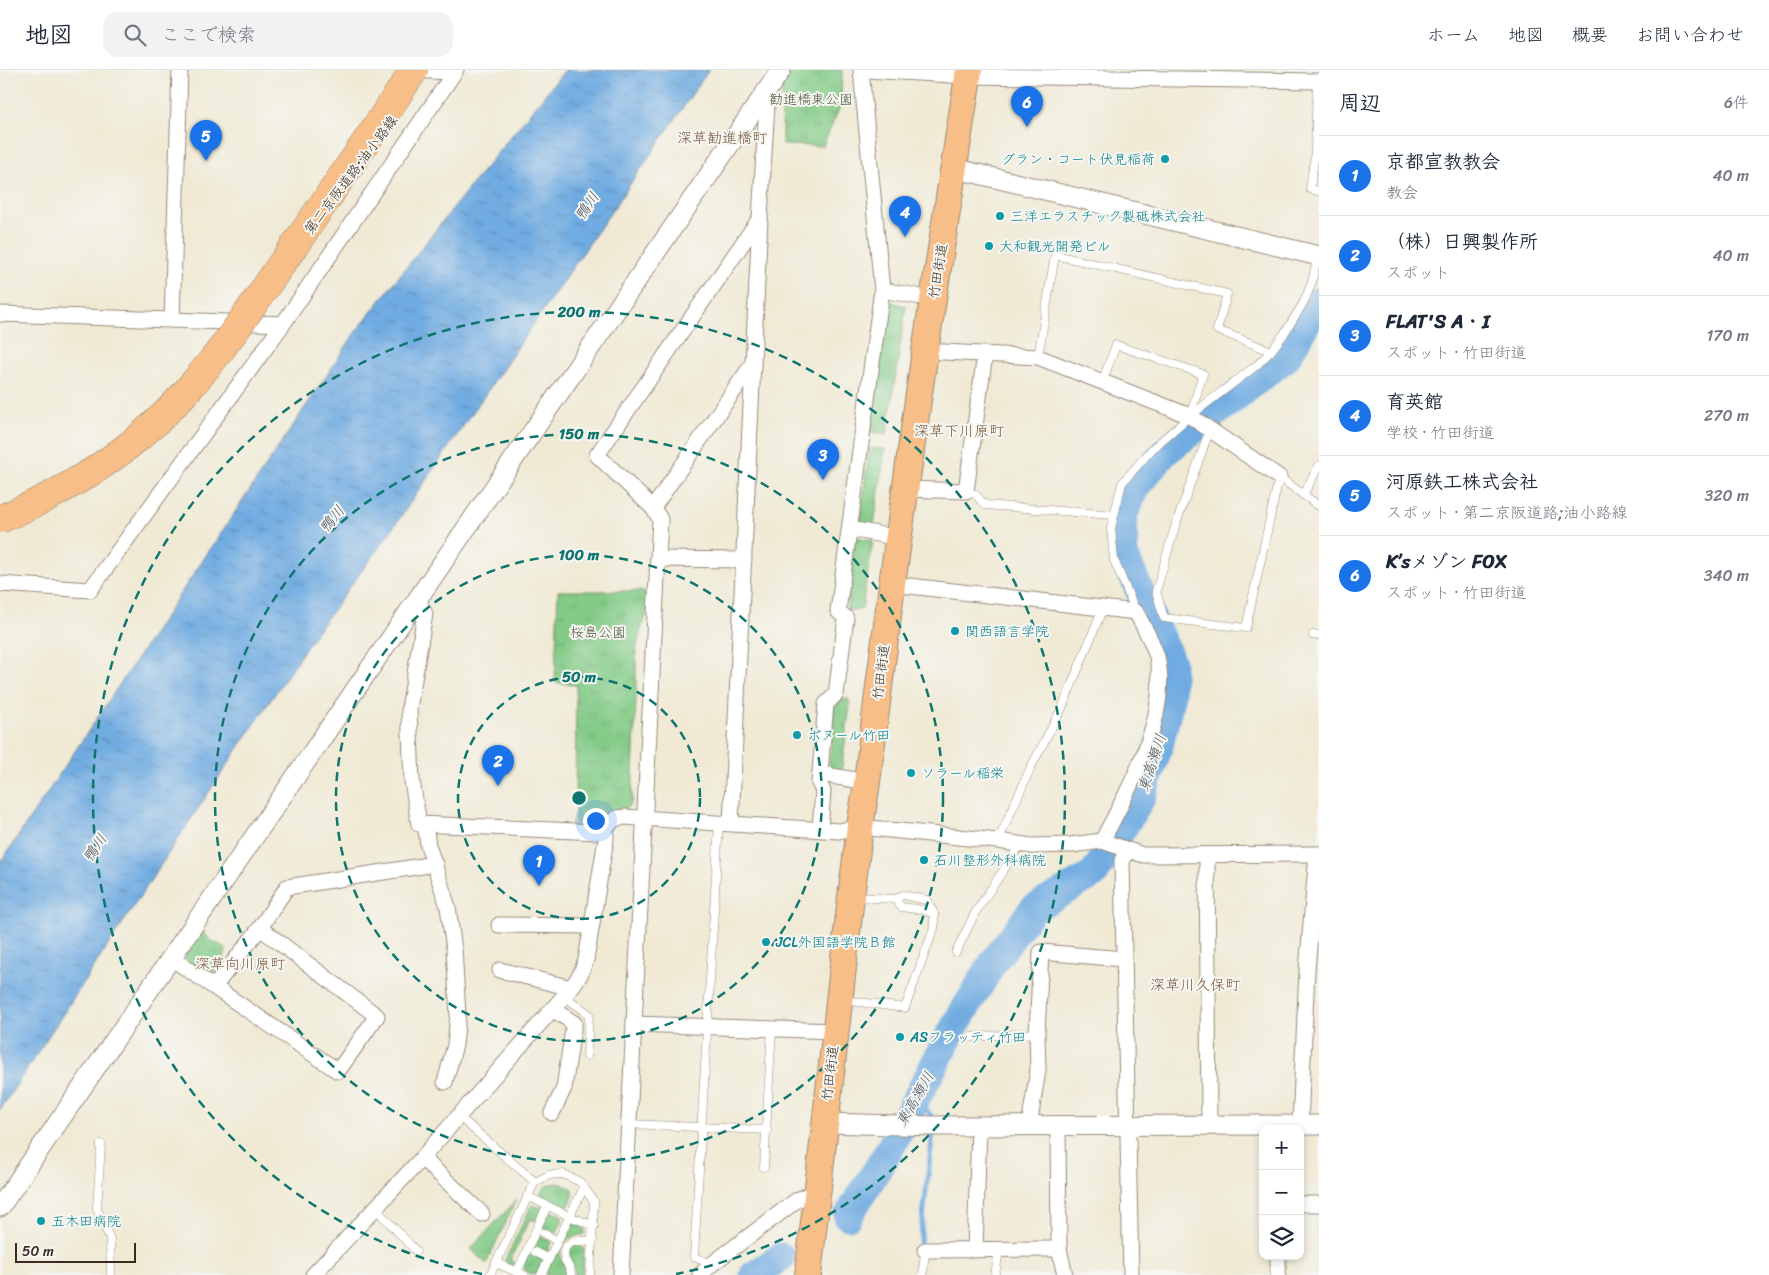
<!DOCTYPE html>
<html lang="ja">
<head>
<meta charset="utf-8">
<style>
  body { margin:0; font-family:Sriracha,"Klee One",sans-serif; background:#f2f2f3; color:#1f2937 }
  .controls { position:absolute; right:15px; bottom:15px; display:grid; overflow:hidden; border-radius:10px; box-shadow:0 2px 8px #0003 }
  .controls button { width:45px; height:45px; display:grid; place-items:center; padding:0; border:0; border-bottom:1px solid #e0e1e3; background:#fff; color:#1f2937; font:25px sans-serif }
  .scale { position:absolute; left:15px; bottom:12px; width:121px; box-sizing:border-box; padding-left:5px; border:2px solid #3b2a1e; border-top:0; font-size:14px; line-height:18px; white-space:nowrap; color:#3b2a1e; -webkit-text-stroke:4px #f6f6f2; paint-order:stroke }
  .you { position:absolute; left:595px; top:750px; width:18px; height:18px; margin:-12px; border:4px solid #fff; border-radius:50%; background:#1a73e8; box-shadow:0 0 0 8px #1a73e833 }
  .badge { display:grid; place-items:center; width:32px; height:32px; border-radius:50%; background:#1a73e8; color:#fff; font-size:16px; font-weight:700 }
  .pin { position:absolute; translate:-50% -41px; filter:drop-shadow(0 1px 2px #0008) }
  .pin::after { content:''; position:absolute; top:26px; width:18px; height:15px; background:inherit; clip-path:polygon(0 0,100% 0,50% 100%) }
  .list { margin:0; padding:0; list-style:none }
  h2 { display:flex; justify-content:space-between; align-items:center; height:65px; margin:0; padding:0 20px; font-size:21px }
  h2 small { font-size:16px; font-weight:400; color:#747a83 }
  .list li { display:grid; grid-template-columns:32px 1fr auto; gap:15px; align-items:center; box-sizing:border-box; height:80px; padding:0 20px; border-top:1px solid #e0e1e3 }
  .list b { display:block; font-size:19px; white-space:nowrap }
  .list p { margin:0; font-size:16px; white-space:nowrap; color:#747a83 }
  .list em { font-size:16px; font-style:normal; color:#747a83 }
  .icon { flex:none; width:28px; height:28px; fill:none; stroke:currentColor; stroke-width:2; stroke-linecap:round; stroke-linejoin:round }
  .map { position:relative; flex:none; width:1319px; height:1205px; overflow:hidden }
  header { display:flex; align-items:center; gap:30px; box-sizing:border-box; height:70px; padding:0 25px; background:#fff; border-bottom:1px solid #e0e1e3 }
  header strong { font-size:24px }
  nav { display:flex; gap:28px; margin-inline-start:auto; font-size:18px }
  .search { width:350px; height:45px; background:#f2f2f3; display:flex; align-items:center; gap:12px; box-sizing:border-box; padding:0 18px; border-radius:15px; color:#747a83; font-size:19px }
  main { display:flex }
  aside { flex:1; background:#fff }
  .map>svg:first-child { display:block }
</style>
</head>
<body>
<header>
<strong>地図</strong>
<div class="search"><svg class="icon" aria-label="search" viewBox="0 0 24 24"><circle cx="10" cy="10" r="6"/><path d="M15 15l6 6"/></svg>ここで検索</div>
<nav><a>ホーム</a><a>地図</a><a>概要</a><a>お問い合わせ</a></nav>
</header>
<main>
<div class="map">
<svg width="1319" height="1205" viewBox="0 0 1319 1205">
  <defs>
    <pattern id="grass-tufts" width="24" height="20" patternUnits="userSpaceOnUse" patternTransform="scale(1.25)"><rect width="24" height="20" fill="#83cb87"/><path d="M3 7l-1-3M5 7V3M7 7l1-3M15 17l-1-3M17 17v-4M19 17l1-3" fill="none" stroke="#72ae74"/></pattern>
    <pattern id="water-ripples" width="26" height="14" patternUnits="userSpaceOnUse" patternTransform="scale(1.25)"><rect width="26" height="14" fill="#70abe1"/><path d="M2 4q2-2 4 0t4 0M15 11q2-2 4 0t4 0" fill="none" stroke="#5d8bb6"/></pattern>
  </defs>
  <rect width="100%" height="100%" fill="#f6f6f2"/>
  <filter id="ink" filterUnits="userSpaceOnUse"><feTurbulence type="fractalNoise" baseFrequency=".02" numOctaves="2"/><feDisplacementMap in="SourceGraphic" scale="10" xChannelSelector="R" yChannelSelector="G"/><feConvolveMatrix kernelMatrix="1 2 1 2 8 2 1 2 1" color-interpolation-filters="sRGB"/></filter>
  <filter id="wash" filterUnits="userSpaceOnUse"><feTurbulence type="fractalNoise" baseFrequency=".0096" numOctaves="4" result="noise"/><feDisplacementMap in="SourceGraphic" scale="20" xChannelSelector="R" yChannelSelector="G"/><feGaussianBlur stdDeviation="1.12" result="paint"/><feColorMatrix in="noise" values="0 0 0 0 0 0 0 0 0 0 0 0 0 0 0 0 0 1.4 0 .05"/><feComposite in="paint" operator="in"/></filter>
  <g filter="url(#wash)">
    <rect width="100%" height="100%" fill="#f0ead5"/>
    <g fill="url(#grass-tufts)" stroke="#5f7a52">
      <polygon points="789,0 842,0 841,34 823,76 782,75 782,10"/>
      <polygon points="887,231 906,236 887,364 871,362"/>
      <polygon points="869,378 885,379 874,455 860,453"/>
      <polygon points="855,467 873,470 862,538 856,541 847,539"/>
      <path d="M558,521H641L648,525L646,546L640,563L636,581V628L632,731C630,736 627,737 623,740C607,750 594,753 575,753L576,615L555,612Z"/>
      <polygon points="842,629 849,629 850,635 841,703 830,700 829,693 834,637"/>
      <polygon points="201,859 210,870 224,877 226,881 223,892 216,901 204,904 184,889 186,885 185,878"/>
      <path d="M556,1113L562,1114L573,1119C574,1127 571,1136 564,1139L541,1128C540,1118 547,1115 556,1113Z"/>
      <polygon points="516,1130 486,1194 471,1179"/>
      <polygon points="533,1135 542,1138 542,1141 535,1151 530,1149 520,1168 521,1169 510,1190 515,1193 510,1196 506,1194 505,1190 531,1136"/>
      <polygon points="551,1141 562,1146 562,1152 556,1163 544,1159 541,1167 550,1171 551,1173 547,1182 545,1183 536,1178 532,1185 541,1188 542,1191 537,1203 531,1204 525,1200 524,1194 546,1146"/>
      <path d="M572,1152L583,1156L585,1162L584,1164L569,1168C550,1187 566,1189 567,1205H545L570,1153Z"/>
      <path d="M580,1174L584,1179L582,1205H575C576,1193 557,1177 580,1174Z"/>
    </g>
    <polygon fill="url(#water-ripples)" stroke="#566a80" points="565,0 709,0 386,468 313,567 193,746 0,1040 0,793 357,260 468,119"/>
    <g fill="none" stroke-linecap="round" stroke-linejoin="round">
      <g stroke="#70abe1" stroke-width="5">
        <path d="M913,1034C919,1037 929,1039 931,1046"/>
        <polyline points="920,1173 933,1062"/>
      </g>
      <g stroke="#70abe1" stroke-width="29">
        <polyline points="848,1146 888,1082 956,954 994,891 1033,839 1094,804 1141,728 1159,676 1171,624 1171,592 1124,485 1123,446 1136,416 1165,382 1286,288 1319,231"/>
        <polyline points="754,1205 781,1187"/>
      </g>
    </g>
  </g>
  <g filter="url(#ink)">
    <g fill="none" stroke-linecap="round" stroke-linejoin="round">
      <g stroke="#968a7a" stroke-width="9">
        <g id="service">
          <polyline points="1317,11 1315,83 1310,119 1319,121"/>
          <polyline points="1038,287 1055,185 1227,224 1217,260 1271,281"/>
          <polyline points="1102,312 1116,275 1203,304 1190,346"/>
          <polyline points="1210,359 1175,457 1156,521 1164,548 1246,558 1279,407 1319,436"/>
          <polyline points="966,421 975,424 985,435 1114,445"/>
          <polyline points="1303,425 1319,396"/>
          <polyline points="1136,542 1114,490 1111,458 1122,413 1153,378 1190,346 1257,295 1271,281 1284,264 1304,232 1312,212 1318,185"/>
          <polyline points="1313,565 1319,565"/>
          <polyline points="998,771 1031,697 1063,636 1103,538"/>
          <polyline points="895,829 901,837 924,840 934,844"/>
          <polyline points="956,882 975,843 1020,775"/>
          <polyline points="564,926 589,944 587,986"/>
          <polyline points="843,930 905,938 934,858 934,844 927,830 903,825 895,829 855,827"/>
          <polyline points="971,967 1037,963"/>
          <polyline points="464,1051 535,1112"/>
          <polyline points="629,1054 767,1060"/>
          <polyline points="101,1074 97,1139 110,1169 111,1205"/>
          <polyline points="764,1097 772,958"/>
          <polyline points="527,1126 569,1146 594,1156"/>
          <polyline points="375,1138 416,1181"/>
          <polyline points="543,1163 557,1171"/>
          <polyline points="535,1182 549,1189"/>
          <polyline points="496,1193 524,1205"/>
          <polyline points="712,1194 694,1187 719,753"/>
          <polyline points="517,1202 547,1136"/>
          <polyline points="490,1205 535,1112 549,1105 563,1104 580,1112 590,1126 594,1132 590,1205"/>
          <polyline points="541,1205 584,1117"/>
          <path d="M571,1205C571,1198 568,1196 565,1190C559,1170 580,1170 593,1171"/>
          <polyline points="923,1205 925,1180"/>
          <polyline points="995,1205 999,1180"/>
        </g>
      </g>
      <g stroke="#968a7a" stroke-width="17">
        <g id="minor">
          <polyline points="408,0 454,2"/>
          <polyline points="867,0 968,6 1319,11"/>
          <polyline points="882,220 933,229"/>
          <polyline points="0,244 283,254"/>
          <polyline points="172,250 180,0"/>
          <polyline points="925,281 1038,287 1190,346 1279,407"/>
          <polyline points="905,419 966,421 985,284"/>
          <polyline points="653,438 753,293"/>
          <polyline points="850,459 899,468"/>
          <polyline points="658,489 744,490"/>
          <polyline points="0,514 90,520 283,254 456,0"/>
          <path d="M892,514L1136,542C1143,556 1153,572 1157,587C1171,645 1128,722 1102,771"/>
          <polyline points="418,529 425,544 409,639 412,711 419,754 597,762 617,748 625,747 839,761 860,757 998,771 1032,776 1071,775 1102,771 1143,785 1319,784"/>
          <polyline points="820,704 867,712"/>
          <polyline points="731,753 760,148 768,18"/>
          <polyline points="425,754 428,775 448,837 454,879 458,945 455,975 445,1012"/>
          <polyline points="820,759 823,721 819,713 826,634 836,624 846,548 838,541 882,220 861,0"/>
          <polyline points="1127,780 1122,792 1131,1205"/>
          <polyline points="1207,785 1209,1055"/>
          <polyline points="499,855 591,856"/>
          <polyline points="171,888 338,1001 377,946 260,858"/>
          <polyline points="500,900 571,918"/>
          <polyline points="214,917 260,858 287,817 435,794"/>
          <polyline points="634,954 835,961"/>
          <polyline points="552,1043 564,1018 574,953 552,939"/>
          <polyline points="1300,1055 1307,900 1317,784"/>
          <polyline points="1029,1056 1038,1000 1037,963 1041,882 1123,889"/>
          <polyline points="1058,1056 1059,1179 1065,1205"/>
          <polyline points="422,1088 482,1144"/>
          <polyline points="1300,1134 1319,1134"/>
          <polyline points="925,1180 1059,1179"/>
          <polyline points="975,1180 979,1056"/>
          <polyline points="313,1205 422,1088 571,918 580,905 586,890 606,769 606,757"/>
          <polyline points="621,1205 660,449 653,438 597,385 760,148"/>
          <polyline points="700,1205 712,1194 797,1130 808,1125 817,1126"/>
          <polyline points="1278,1205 1278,1186"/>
        </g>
      </g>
      <g stroke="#968a7a" stroke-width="21">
        <g id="tertiary">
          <polyline points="953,98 1319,186"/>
          <polyline points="824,1053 935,1056 1319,1055"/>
          <polyline points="0,1137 781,0"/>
        </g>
      </g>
      <g stroke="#968a7a" stroke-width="28">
        <polyline id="trunk" points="808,1205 851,827 860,757 867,712 892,514 925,281 969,0"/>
      </g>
      <use href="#service" stroke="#fff" stroke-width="8"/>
      <use href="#minor" stroke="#fff" stroke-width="15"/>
      <use href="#tertiary" stroke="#fff" stroke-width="19"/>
      <use href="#trunk" stroke="#f7be87" stroke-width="26"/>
      <g stroke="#968a7a" stroke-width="29" stroke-linecap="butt">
        <path id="motorway-bridge" d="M0,449C73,419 140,376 191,316C228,274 258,227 290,182C332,121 374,61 414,0"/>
      </g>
      <use href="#motorway-bridge" stroke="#f7be87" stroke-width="28"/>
    </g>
  </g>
  <g fill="none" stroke="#0f766e" stroke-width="2.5" stroke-dasharray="9 6">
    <circle cx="579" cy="728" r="121"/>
    <circle cx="579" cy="728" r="243"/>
    <circle cx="579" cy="728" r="364"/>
    <path d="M482 1204A486 486 0 1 1 676 1204"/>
  </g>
  <g fill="#0f9aa8" stroke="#f6f6f2" stroke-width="2">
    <circle cx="1165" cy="89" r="5"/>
    <circle cx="1000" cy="146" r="5"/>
    <circle cx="989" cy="176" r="5"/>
    <circle cx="955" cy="561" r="5"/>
    <circle cx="797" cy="665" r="5"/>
    <circle cx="911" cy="703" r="5"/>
    <circle cx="924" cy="790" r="5"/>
    <circle cx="766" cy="872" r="5"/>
    <circle cx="900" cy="967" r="5"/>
    <circle cx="41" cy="1151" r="5"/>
  </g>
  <g text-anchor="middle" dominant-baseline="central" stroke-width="4" stroke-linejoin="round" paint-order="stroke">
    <g font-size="14" fill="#515a3e" stroke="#f6f6f2">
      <text x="811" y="29">勧進橋東公園</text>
      <text x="598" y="562">桜島公園</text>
    </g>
    <g font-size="14" fill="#0d838f" stroke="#f6f6f2" text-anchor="start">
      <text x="1155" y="89" text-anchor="end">グラン・コート伏見稲荷</text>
      <text x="1010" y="146">三洋エラスチック製砥株式会社</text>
      <text x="999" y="176">大和観光開発ビル</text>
      <text x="965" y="561">関西語言学院</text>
      <text x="807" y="665">ボヌール竹田</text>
      <text x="921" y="703">ソラール稲栄</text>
      <text x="934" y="790">石川整形外科病院</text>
      <text x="776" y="872">JCL外国語学院Ｂ館</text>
      <text x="910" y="967">ASフラッティ竹田</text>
      <text x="51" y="1151">五木田病院</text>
    </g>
    <g font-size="14" fill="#3b2a1e" stroke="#f6f6f2">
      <text transform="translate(351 105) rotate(-53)">第二京阪道路;油小路線</text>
      <text transform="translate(938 201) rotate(-81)">竹田街道</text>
      <text transform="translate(881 602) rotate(-83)">竹田街道</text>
      <text transform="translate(830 1003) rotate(-83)">竹田街道</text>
    </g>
    <g font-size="15" fill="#7c593f" stroke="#f6f6f2">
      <text x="722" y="68">深草勧進橋町</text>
      <text x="959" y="361">深草下川原町</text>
      <text x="240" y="894">深草向川原町</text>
      <text x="1195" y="915">深草川久保町</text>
    </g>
    <g font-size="15" font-style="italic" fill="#4e5762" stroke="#f6f6f2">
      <text transform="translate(587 136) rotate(-56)">鴨川</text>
      <text transform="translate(332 449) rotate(-50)">鴨川</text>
      <text transform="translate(1152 693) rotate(-72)">東高瀬川</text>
      <text transform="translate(95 778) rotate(-55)">鴨川</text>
      <text transform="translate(915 1029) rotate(-60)">東高瀬川</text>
    </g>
  </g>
  <circle cx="579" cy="728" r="8" fill="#0f766e" stroke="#f6f6f2" stroke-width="2.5"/>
  <g font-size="15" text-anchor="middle" font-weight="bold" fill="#0f766e" stroke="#f6f6f2" stroke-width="4" stroke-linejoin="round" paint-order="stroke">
    <text x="579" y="247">200 m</text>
    <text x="579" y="369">150 m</text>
    <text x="579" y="490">100 m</text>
    <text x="579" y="612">50 m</text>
  </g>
</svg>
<div class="controls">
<button>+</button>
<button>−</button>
<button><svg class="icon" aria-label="layers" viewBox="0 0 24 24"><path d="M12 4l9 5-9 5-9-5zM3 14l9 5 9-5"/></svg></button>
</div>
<div class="scale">50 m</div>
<div class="you"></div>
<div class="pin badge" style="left:539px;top:816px">1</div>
<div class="pin badge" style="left:498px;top:716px">2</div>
<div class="pin badge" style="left:823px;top:410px">3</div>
<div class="pin badge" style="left:905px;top:167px">4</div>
<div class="pin badge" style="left:206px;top:91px">5</div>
<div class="pin badge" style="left:1027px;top:57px">6</div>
</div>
<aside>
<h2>周辺<small>6件</small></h2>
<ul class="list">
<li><span class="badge">1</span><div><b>京都宣教教会</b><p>教会</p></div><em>40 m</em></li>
<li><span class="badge">2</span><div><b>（株）日興製作所</b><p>スポット</p></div><em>40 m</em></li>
<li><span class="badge">3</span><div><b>FLAT'S A・I</b><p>スポット · 竹田街道</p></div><em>170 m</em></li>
<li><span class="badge">4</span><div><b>育英館</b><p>学校 · 竹田街道</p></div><em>270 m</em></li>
<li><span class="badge">5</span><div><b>河原鉄工株式会社</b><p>スポット · 第二京阪道路;油小路線</p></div><em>320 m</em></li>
<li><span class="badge">6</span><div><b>K’sメゾン FOX</b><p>スポット · 竹田街道</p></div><em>340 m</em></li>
</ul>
</aside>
</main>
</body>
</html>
